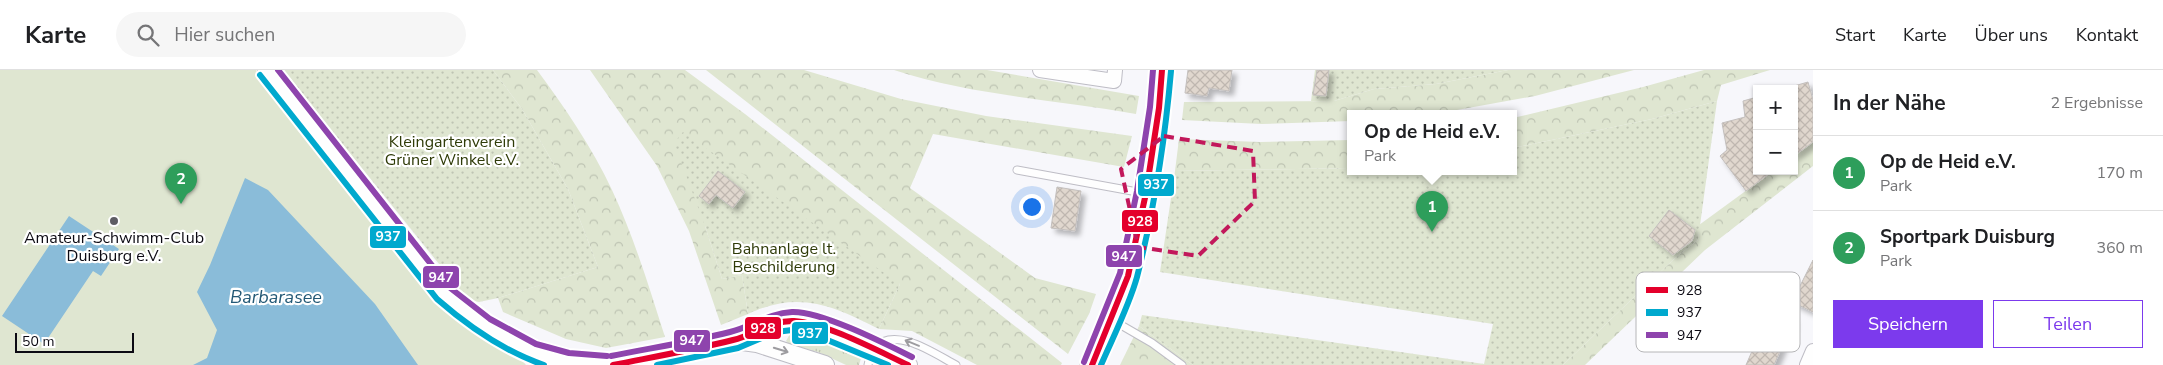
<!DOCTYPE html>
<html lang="de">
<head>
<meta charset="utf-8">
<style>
  body { margin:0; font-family:"Nunito Sans",sans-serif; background:#f6f6f6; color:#202124 }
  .controls { position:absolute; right:15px; top:15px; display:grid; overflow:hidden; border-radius:0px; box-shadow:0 1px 4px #0004 }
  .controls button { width:45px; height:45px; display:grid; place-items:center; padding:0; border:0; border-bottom:1px solid #e0e0e0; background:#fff; color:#202124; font:25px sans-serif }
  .scale { position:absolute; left:15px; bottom:12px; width:119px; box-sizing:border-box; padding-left:5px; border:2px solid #0c0a13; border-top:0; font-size:14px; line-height:18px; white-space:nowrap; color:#0c0a13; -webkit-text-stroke:4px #fff; paint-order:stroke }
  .you { position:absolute; left:1031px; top:136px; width:18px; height:18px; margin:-12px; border:4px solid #fff; border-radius:50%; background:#1a73e8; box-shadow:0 0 0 8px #1a73e833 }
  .badge { display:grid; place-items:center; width:32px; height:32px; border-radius:50%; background:#7c3aed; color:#fff; font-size:16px; font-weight:700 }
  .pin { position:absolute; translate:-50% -41px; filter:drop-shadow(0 1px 2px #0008) }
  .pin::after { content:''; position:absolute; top:26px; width:18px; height:15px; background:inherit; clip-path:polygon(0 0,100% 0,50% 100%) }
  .popup { position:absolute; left:1347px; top:40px; width:170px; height:65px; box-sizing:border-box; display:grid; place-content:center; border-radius:0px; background:#fff; filter:drop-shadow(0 1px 4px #0005); font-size:16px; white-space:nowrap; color:#757577 }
  .popup b { font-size:19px; color:#202124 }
  .popup::after { content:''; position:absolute; left:50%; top:100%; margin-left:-10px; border:10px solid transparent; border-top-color:#fff }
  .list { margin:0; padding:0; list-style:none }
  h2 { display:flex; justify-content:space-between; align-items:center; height:65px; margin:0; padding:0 20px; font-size:21px }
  h2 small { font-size:16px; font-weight:400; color:#757577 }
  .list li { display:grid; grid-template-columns:32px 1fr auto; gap:15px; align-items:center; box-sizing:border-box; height:75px; padding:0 20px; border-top:1px solid #e0e0e0 }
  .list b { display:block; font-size:19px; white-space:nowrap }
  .list p { margin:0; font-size:16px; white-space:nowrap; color:#757577 }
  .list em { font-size:16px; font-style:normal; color:#757577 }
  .actions { display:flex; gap:10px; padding:15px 20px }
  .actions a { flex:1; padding:11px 0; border:1px solid #7c3aed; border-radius:0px; text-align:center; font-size:18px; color:#7c3aed }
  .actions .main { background:#7c3aed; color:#fff }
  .icon { flex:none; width:28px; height:28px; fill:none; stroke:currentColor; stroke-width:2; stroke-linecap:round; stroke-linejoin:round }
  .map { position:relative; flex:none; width:1813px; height:295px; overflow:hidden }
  header { display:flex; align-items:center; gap:30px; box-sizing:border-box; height:70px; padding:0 25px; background:#fff; border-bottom:1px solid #e0e0e0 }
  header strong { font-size:24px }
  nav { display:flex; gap:28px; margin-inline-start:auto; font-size:18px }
  .search { width:350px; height:45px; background:#f6f6f6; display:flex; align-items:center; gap:12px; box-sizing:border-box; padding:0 18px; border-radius:28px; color:#757577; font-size:19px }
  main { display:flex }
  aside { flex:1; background:#fff }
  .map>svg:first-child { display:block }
</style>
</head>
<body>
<header>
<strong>Karte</strong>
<div class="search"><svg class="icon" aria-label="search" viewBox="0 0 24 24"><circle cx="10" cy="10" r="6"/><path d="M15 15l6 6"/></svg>Hier suchen</div>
<nav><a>Start</a><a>Karte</a><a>Über uns</a><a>Kontakt</a></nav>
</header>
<main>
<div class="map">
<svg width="1813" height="295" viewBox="0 0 1813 295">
  <defs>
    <pattern id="grass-tufts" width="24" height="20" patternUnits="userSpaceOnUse" patternTransform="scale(1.25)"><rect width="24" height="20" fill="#dfe6d1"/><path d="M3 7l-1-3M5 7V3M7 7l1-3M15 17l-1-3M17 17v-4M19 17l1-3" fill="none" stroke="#bec4b3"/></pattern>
    <pattern id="forest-crowns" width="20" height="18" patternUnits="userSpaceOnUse" patternTransform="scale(1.25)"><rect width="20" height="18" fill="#dfe6d1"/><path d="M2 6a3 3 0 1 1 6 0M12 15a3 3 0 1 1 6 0" fill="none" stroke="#bec4b3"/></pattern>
    <pattern id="garden-dots" width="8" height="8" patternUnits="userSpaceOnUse" patternTransform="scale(1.25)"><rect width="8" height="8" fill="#dfe6d1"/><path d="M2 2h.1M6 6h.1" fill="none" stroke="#bec4b3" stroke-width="1.8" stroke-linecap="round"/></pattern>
    <pattern id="building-cross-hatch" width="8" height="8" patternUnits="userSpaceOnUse" patternTransform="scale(1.25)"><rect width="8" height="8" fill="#e0d7ce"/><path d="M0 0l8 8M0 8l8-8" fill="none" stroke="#bfb7b0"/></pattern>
    <filter id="shadow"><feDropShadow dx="4.5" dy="4.5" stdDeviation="2.5" flood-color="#0004"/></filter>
  </defs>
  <rect width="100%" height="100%" fill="#f7f7fb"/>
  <polygon fill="url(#grass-tufts)" points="791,262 806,263 863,282 859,295 846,295 818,282 789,274 786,271"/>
  <g fill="url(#forest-crowns)">
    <path d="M493,0H537C565,38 592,77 612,120C634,167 649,217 665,267L606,278L566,269L503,242L498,228L598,197L568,119L522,39Z"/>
    <polygon points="590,0 685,0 745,44 1062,293 1061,295 977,295 912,261 879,259 900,214 705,156 722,209 742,205 748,244 721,255 689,161 657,96"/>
    <polygon points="706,0 804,0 901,29 986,46 1132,66 1124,97 933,64 910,118 1035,208 1096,224 1089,244 1068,284"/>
    <path d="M894,0H987L1139,26L1136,44C1055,29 973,26 894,0Z"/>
    <polygon points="1508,0 1634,0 1535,26 1446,42 1351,43 1351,51 1261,54 1182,50 1184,32 1334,31 1374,19 1436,14"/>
    <polygon points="1704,0 1770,0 1721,15 1717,31 1652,49 1513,78 1513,48 1643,17"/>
    <polygon points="1179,69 1260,72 1351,70 1351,98 1175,101"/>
    <polygon points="1813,72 1813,96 1705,180 1585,295 1563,295 1674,189 1698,170 1699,155 1773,101 1794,101 1794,86"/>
    <polygon points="1139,256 1193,295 1120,295"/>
  </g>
  <polygon fill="#dfe6d1" points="0,0 256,0 430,222 467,255 491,269 520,288 526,295 0,295"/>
  <g fill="url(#garden-dots)">
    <polygon points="283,0 493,0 522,39 568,119 598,197 498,228 479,232 468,230"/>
    <polygon points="1315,0 1508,0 1436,14 1374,19 1334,31 1311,31"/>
    <polygon points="1717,31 1698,170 1674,189 1563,295 1193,295 1139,256 1142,245 1484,294 1493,254 1160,202 1175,101 1351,98 1351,101 1513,101 1513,78 1652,49"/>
    <path d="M683,62L900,214L879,259C833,236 799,220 748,244L742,205L722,209L705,156L674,73Z"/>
  </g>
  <g fill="#8abcd9">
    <polygon points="245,108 268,120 375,234 418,295 193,295 207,288 217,260 197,222 210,195"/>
    <polygon points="69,146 119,179 101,206 93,201 44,274 2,246"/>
  </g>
  <g fill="url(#building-cross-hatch)" stroke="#c3bfbd" filter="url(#shadow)">
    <polygon points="1188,0 1232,0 1229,21 1209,18 1207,26 1185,23"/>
    <polygon points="1317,0 1329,0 1326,26 1313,25"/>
    <polygon points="1808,12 1813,30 1813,72 1794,86 1794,16"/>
    <polygon points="1757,27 1757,101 1773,101 1746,121 1720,86 1727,80 1722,53 1745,47 1743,31"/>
    <polygon points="718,101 745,122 733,138 716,125 709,134 699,126"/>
    <polygon points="1057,117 1081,121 1075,161 1051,158"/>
    <polygon points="1669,140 1695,160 1692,171 1673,185 1649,166"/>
    <polygon points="1813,190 1813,242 1792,232"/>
    <polygon points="1707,212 1710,213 1692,260 1675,253"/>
    <polygon points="1770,240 1793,251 1774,295 1746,295"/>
  </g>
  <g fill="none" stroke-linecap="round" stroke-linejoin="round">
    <g stroke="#bebdc5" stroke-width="9">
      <g id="service">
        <polyline points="1017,100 1143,123"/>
        <polyline points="1114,251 1152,273 1182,295"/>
        <path d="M868,295C869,290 871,281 875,277C896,256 935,284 956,295"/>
      </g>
    </g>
    <g stroke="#bebdc5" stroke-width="16">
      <g id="minor">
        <polyline points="1040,0 1114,11 1115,0"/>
        <polyline points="1807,295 1813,281"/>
      </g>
    </g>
    <g stroke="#bebdc5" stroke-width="20">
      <g id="tertiary">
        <path d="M267,0L443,223C478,254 519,283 567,292C580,294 593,294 606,295"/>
        <polyline points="735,270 757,273 825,295"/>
        <polyline points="613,295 735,270 774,254 792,251 810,253 873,278 908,295"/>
      </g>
    </g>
    <g stroke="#c4bcbd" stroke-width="25">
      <polyline id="primary" points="1092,295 1128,206 1146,123 1159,38 1162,0"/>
    </g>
    <use href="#service" stroke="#fefefe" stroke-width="7"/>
    <use href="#minor" stroke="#fefefe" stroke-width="14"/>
    <use href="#tertiary" stroke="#fefefe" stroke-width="18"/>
    <use href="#primary" stroke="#f9f4f4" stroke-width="22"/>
    <g stroke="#fff" stroke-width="10">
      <g id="bus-1">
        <path d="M613,295C653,287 693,280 733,270C754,265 772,250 794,251C826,253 878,281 908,295"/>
        <polyline points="1092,295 1128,206 1146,123 1159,38 1162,0"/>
      </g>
    </g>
    <g stroke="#fff" stroke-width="10">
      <g id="bus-2">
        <path d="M260,5L437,229C469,257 503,281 544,295"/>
        <polyline points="657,295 738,278 776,262 792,260 808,262 888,295"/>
        <path d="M1101,295C1113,267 1129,236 1137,207C1154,140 1165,70 1171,1"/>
      </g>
    </g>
    <g stroke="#fff" stroke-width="10">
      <g id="bus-3">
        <polyline points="278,0 449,217 490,249 536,274 569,283 607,286"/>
        <path d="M611,286C651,278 691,272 730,262C751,257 769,243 792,242C821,241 884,273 912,287"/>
        <polyline points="1084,292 1120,203 1137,121 1150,37 1153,0"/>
      </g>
    </g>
    <use href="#bus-1" stroke="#e4002b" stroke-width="6"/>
    <use href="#bus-2" stroke="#00a9ce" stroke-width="6"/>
    <use href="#bus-3" stroke="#8e44ad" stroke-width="6"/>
  </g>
  <defs><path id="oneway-shaft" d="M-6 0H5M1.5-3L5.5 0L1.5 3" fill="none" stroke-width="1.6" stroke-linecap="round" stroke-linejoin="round" transform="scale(1.25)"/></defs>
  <g stroke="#9d9ca0">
    <use href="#oneway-shaft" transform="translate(912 273) rotate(-158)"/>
    <use href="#oneway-shaft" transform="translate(781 280) rotate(17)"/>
  </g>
  <path fill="none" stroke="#c2185b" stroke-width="4" stroke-dasharray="10 6" stroke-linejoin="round" d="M1164,66L1253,81L1255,131L1198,186L1138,177L1121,99Z"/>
  <circle fill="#5e5d64" stroke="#fff" stroke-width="2" cx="114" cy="151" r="5"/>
  <g text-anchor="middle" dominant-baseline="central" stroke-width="4.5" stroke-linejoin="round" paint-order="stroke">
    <g font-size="16" fill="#2f3b08" stroke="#fff">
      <text x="452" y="72">Kleingartenverein<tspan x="452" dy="18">Grüner Winkel e.V.</tspan></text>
      <text x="784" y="179">Bahnanlage lt.<tspan x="784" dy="18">Beschilderung</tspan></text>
    </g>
    <g font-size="16" fill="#0c0a13" stroke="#fff">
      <text x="114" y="168">Amateur-Schwimm-Club<tspan x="114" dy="18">Duisburg e.V.</tspan></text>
    </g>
    <g font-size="18" font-style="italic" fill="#235976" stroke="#fff">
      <text x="276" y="227">Barbarasee</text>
    </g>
  </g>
  <rect x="1636" y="202" width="164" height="80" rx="8" fill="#fff" stroke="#b6b6b8" stroke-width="1"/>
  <rect x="1646" y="217" width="22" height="6" fill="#e4002b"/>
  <rect x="1646" y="239" width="22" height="7" fill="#00a9ce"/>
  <rect x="1646" y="262" width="22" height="6" fill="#8e44ad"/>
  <g font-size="14" fill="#0c0a13">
    <text x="1677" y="225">928</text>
    <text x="1677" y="247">937</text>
    <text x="1677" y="270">947</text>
  </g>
  <g stroke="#fff" stroke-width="2">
    <rect x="1137" y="103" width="38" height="24" rx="5" fill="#00a9ce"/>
    <rect x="1121" y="139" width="38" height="24" rx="5" fill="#e4002b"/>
    <rect x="369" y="155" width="38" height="24" rx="5" fill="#00a9ce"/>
    <rect x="1105" y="174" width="38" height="24" rx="5" fill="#8e44ad"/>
    <rect x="422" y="195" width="38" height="24" rx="5" fill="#8e44ad"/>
    <rect x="744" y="246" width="38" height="24" rx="5" fill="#e4002b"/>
    <rect x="791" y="251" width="38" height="24" rx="5" fill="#00a9ce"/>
    <rect x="673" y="259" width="38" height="24" rx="5" fill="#8e44ad"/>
  </g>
  <g font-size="14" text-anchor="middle" font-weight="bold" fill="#fff">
    <text x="1156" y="119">937</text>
    <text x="1140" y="156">928</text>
    <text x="388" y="171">937</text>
    <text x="1124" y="191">947</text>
    <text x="441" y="212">947</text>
    <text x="763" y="263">928</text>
    <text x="810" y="268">937</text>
    <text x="692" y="275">947</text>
  </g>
</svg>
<div class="controls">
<button>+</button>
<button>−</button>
</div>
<div class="scale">50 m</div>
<div class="you"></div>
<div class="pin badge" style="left:1432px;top:162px;background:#2e9e5b">1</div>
<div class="popup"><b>Op de Heid e.V.</b>Park</div>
<div class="pin badge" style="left:181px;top:134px;background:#2e9e5b">2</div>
</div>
<aside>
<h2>In der Nähe<small>2 Ergebnisse</small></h2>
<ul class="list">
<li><span class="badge" style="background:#2e9e5b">1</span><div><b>Op de Heid e.V.</b><p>Park</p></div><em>170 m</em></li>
<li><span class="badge" style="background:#2e9e5b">2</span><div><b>Sportpark Duisburg</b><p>Park</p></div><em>360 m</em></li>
</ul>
<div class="actions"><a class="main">Speichern</a><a>Teilen</a></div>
</aside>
</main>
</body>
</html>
